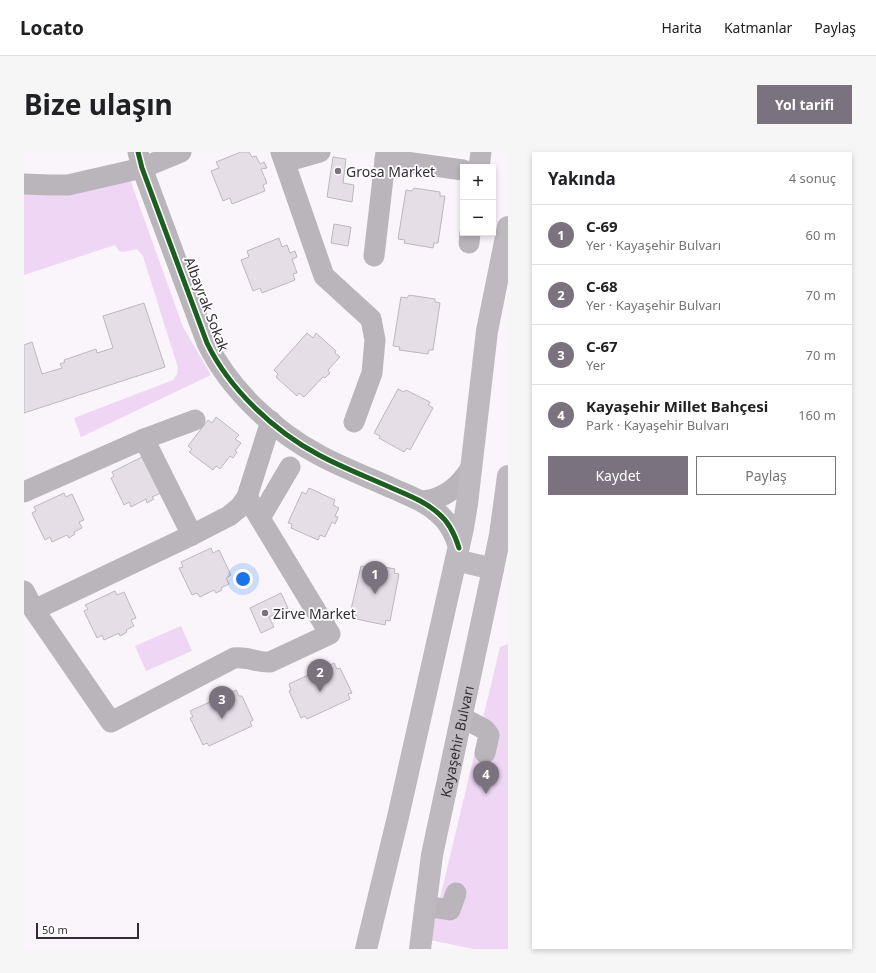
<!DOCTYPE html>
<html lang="tr">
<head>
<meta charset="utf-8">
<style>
  body { margin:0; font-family:"Noto Sans",sans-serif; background:#f6f6f6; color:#202124 }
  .controls { position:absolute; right:12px; top:12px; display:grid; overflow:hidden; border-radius:0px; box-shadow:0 2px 6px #0003 }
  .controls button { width:36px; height:36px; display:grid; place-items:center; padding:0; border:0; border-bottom:1px solid #e0e0e0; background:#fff; color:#202124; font:20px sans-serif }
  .scale { position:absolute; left:12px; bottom:10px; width:103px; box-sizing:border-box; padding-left:4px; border:2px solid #352c37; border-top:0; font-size:11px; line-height:14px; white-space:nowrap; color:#352c37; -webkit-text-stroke:3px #fff; paint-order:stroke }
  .you { position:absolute; left:219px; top:427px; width:14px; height:14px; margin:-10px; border:3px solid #fff; border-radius:50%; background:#1a73e8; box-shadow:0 0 0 6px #1a73e833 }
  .badge { display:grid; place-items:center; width:26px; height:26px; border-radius:50%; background:#7a727c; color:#fff; font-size:13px; font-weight:700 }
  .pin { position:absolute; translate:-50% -33px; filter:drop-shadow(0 1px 2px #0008) }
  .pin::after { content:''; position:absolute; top:21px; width:14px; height:12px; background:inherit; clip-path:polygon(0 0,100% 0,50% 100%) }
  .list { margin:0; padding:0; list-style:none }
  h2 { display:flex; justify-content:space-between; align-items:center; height:52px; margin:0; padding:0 16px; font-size:17px }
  h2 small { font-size:13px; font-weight:400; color:#757577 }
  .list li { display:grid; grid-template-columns:26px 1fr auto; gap:12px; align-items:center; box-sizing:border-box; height:60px; padding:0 16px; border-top:1px solid #e0e0e0 }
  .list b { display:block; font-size:15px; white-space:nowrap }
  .list p { margin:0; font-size:13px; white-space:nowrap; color:#757577 }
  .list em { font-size:13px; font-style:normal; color:#757577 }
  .actions { display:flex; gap:8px; padding:12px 16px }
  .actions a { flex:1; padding:9px 0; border:1px solid #7a727c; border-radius:0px; text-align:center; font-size:14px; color:#7a727c }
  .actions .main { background:#7a727c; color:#fff }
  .map { position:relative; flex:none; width:484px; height:797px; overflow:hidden; border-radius:0px }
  header { display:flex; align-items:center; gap:24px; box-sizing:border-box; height:56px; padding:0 20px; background:#fff; border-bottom:1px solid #e0e0e0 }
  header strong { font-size:19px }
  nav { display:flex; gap:22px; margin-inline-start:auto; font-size:14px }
  .intro { display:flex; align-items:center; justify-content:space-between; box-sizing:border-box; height:96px; padding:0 24px }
  h1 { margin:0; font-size:28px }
  .button { padding:10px 18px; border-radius:0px; background:#7a727c; color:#fff; font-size:14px; font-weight:700 }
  main { display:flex; gap:24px; padding:0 24px }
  aside { flex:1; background:#fff; border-radius:0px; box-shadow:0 2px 6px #0003 }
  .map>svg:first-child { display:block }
</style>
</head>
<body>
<header>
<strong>Locato</strong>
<nav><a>Harita</a><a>Katmanlar</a><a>Paylaş</a></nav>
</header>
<div class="intro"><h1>Bize ulaşın</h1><a class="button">Yol tarifi</a></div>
<main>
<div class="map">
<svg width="484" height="797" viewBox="0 0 484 797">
  <rect width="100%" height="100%" fill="#faf5fb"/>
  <g fill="#eed6f4">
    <polygon points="103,19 159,175 187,223 57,285 50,266 149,228 153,222 154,216 119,104 113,97 99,100 95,99 91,93 0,123 0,23 27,27"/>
    <polygon points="157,474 168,499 122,519 111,494"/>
    <polygon points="484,492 484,797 450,797 406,788 476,495"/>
  </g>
  <g fill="#e5dee7" stroke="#beb7c0">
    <polygon points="217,0 225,0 228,5 232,4 236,12 240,10 243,16 237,17 243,31 239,33 241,39 208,52 206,46 199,49 187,19 195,16 192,10"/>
    <polygon points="309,5 322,7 319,31 330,33 328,50 303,45"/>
    <polygon points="390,36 416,40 416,44 421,44 414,91 410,91 409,96 380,91 381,88 374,87 382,38 388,39"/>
    <polygon points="310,72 327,75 324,94 307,91"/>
    <polygon points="255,86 258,95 263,93 266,101 271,99 273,105 268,107 273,121 269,122 271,128 238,141 236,136 229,139 217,108 225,105 223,99"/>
    <polygon points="385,143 411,147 411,150 416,151 409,198 405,198 404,202 375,198 376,195 369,194 377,145 383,146"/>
    <polygon points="120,151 141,215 0,261 0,193 8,190 18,222 38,216 36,212 41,210 40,208 72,197 73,201 89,196 79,164"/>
    <polygon points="283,181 289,186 292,181 312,199 311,201 316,205 304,218 306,221 301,226 299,225 280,245 275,241 273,244 252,225 254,222 250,218"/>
    <polygon points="374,237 380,240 382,238 406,250 404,253 409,256 386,298 383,296 380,300 355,286 356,284 350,281"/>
    <polygon points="192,265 215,283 211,287 217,291 211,299 213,300 209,306 206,304 196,317 192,314 189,318 165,300 168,297 164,294 184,268 188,271"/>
    <polygon points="118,305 137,341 128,345 130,347 123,351 122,347 107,355 105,350 100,353 87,326 90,324 88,320"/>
    <polygon points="285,336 311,348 309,353 315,356 311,364 314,365 311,372 308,370 301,385 296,383 294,388 267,376 268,372 264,371 278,340 282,342"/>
    <polygon points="40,341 42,345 48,342 60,368 55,370 58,376 50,380 51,382 45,386 43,383 28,390 26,385 21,388 8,361 12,359 10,355"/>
    <polygon points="187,396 189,401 195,398 207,423 202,426 205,432 197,436 198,438 192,441 190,438 176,445 173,441 168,443 155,416 159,415 157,410"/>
    <polygon points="344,412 371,417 370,421 375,422 366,469 362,468 361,473 332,467 333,464 326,462 337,414 343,415"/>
    <polygon points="91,439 93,443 100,440 112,466 107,468 110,474 102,478 103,480 96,484 95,481 80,488 78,483 73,486 60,459 64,457 61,453"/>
    <polygon points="257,441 264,456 245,465 250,475 237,481 226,456"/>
    <polygon points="310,511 313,517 316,516 328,541 324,542 326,547 283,567 281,564 277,566 265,539 267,538 265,532"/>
    <polygon points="212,538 215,544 218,544 229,568 226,570 228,574 185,594 183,591 179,593 166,566 169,565 166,559"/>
  </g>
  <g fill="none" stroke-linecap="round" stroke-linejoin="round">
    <g stroke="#b9b5ba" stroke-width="21">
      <path d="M114,0L118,16L183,191C205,237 250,279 295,303C319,316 346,326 370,337C386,344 402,350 415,362C426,371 431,383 435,396"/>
      <polyline points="257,0 300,124 347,167 351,188 348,221 330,270"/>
      <polyline points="361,7 439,18"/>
      <polyline points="261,10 296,0"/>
      <polyline points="455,15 457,0"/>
      <polyline points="0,32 25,33 44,33 118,16 157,0"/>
      <polyline points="445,91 446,81"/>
      <polyline points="350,104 362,0"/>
      <polyline points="120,287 168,383"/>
      <polyline points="0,340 120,287 171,268"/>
      <path d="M399,349C421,347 435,334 447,316"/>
      <polyline points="236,366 266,315"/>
      <path d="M0,439L10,458L87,570L210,506C223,504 233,511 246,510L306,482L223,345"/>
      <polyline points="10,458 168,383 205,364 216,355 223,345 247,269"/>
      <polyline points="437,565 460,577 465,583 461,601"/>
      <polyline points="401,754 426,758 432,741"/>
    </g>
    <g stroke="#bdb9be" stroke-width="22">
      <polyline points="432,408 469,417"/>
      <polyline points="342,797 374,665 439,376 443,352 463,179 484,75"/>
      <path id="s1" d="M396,797L408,703L469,417L476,383L484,324"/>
    </g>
    <g stroke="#fff" stroke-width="8">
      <path id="cycleway" d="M114,0L118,16L183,191C205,237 250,279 295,303C319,316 346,326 370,337C386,344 402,350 415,362C426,371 431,383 435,396"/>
    </g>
    <use href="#cycleway" stroke="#1b5e20" stroke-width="5"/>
  </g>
  <g fill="#7a727c" stroke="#fff" stroke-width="1.5">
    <circle cx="314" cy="19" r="4"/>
    <circle cx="241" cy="461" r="4"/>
  </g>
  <g text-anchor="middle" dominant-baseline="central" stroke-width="3.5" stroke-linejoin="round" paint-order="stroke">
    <g font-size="14" fill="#352c37" stroke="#fff" text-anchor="start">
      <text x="322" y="19">Grosa Market</text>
      <text x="249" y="461">Zirve Market</text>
    </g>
    <g font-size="14" fill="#352c37" stroke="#fff">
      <text transform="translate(183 152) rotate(69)">Albayrak Sokak</text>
      <text stroke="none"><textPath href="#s1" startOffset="211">Kayaşehir Bulvarı</textPath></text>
    </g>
  </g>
</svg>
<div class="controls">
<button>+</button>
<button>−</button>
</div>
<div class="scale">50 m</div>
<div class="you"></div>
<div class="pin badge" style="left:351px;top:442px">1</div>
<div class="pin badge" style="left:296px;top:540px">2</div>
<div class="pin badge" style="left:198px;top:567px">3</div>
<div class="pin badge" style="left:462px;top:642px">4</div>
</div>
<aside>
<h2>Yakında<small>4 sonuç</small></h2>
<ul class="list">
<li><span class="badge">1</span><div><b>C-69</b><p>Yer · Kayaşehir Bulvarı</p></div><em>60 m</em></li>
<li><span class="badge">2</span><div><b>C-68</b><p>Yer · Kayaşehir Bulvarı</p></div><em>70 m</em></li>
<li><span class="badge">3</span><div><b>C-67</b><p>Yer</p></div><em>70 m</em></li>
<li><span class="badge">4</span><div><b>Kayaşehir Millet Bahçesi</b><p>Park · Kayaşehir Bulvarı</p></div><em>160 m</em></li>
</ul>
<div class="actions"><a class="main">Kaydet</a><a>Paylaş</a></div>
</aside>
</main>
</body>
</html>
